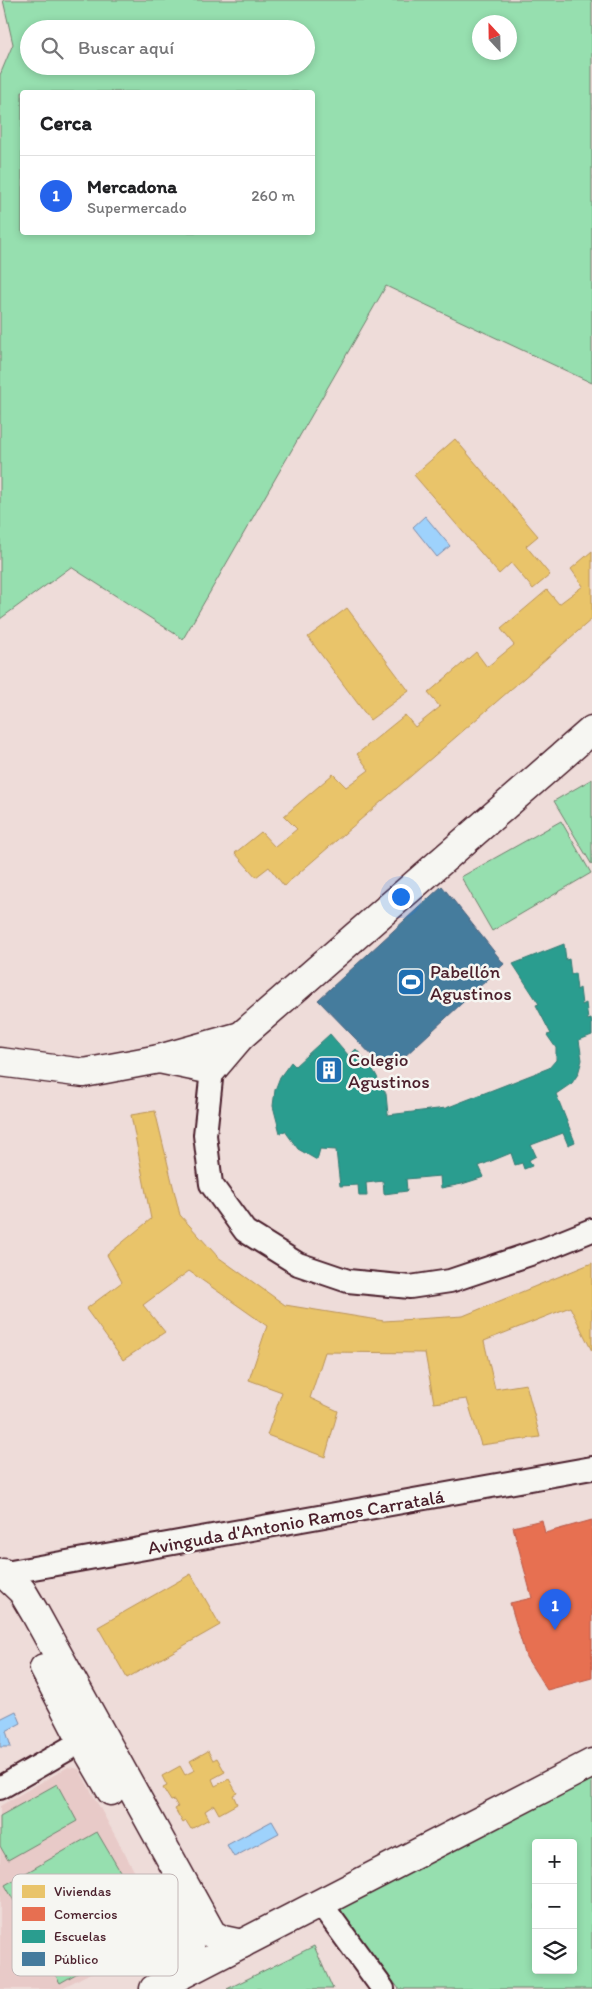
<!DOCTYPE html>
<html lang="es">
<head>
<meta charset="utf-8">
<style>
  body { margin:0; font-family:Itim,sans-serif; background:#f6f6f6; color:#202124 }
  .controls { position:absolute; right:15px; bottom:15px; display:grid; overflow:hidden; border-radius:5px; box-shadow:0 2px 8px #0003 }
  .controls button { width:45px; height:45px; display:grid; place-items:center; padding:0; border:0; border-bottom:1px solid #e0e0e0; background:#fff; color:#202124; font:25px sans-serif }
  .compass { position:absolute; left:472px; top:15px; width:45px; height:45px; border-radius:50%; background:#fff; box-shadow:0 2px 8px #0003; rotate:338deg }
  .you { position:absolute; left:400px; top:896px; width:18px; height:18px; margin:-12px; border:4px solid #fff; border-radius:50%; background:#1a73e8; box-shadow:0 0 0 8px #1a73e833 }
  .badge { display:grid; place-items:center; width:32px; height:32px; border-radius:50%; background:#2563eb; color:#fff; font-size:16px; font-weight:700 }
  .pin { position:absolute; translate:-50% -41px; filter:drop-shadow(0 1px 2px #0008) }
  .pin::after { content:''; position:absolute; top:26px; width:18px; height:15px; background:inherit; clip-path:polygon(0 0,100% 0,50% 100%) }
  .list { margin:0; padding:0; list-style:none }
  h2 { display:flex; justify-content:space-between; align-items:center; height:65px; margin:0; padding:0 20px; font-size:21px }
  h2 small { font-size:16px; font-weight:400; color:#757577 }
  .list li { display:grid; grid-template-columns:32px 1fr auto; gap:15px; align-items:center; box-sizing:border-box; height:80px; padding:0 20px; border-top:1px solid #e0e0e0 }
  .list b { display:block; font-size:19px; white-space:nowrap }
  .list p { margin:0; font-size:16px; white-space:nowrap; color:#757577 }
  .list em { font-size:16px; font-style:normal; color:#757577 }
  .icon { flex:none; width:28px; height:28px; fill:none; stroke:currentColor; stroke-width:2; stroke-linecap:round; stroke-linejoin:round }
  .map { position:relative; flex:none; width:592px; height:1989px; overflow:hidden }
  .search { position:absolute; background:#fff; box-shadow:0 2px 8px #0003; left:20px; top:20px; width:295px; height:55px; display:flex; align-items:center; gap:12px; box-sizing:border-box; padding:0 18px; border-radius:28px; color:#757577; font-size:19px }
  .panel { position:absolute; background:#fff; box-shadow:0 2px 8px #0003; left:20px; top:90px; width:295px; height:145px; border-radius:5px }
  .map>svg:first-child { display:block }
</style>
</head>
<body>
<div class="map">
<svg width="592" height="1989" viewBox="0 0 592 1989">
  <rect width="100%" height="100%" fill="#eedcd9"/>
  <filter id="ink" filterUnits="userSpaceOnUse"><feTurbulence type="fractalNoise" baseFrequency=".02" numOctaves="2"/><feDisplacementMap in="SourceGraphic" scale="10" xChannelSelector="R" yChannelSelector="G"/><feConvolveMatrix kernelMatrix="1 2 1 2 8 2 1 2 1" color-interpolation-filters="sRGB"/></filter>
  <g filter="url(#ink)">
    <polygon fill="#e8cac8" points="68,1767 79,1769 165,1928 157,1938 60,1989 0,1989 0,1806"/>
    <g fill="#96dfaf" stroke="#707f6d" fill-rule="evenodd">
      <path d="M3,0H592V383L386,286L183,639L71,567L0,619V75L13,44ZM480,22H510V52H480ZM29,29H306V66H29ZM312,92V232H22V92Z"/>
      <polygon points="592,779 592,865 554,801"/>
      <polygon points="561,821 591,873 492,931 461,877"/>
      <path d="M592,1776V1989H399L338,1909ZM536,1843H573V1970H536Z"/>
      <polygon points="57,1784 77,1821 8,1860 0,1846 0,1816"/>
      <polygon points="97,1832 124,1878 31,1931 5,1885"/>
      <polygon points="127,1884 153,1930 60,1983 34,1938"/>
      <polygon points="314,1946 333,1989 227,1989"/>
    </g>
    <g fill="#9ed2fc" stroke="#7c8aa8">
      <polygon points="425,516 450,546 437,557 413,527"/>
      <polygon points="16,1711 21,1723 6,1731 11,1747 0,1747 0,1719"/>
      <polygon points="272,1821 279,1833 234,1857 227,1845"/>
    </g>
    <g fill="#e9c46a" stroke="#b99257">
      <polygon points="455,439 538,536 526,546 550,575 533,589 511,563 499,574 414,475"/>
      <polygon points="592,551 592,619 284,886 269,867 256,877 235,853 261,832 275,847 297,829 284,816 333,774 346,787 369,770 357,754 405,715 415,727 440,707 428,693 476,652 487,667 514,645 501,629 547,590 559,604 583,586 571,569"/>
      <polygon points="347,608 409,691 370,720 308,637"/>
      <polygon points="155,1111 180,1215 218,1257 285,1305 384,1321 463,1316 592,1263 592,1351 570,1307 484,1341 495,1389 526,1384 540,1437 481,1445 467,1399 434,1403 425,1353 325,1352 310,1398 338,1411 325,1457 267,1435 282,1392 249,1380 267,1326 189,1271 143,1305 165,1332 123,1360 86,1309 122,1282 107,1255 151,1219 131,1115"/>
      <polygon points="191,1574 220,1625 127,1678 98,1627"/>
      <polygon points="208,1751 213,1760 217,1758 225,1772 212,1779 215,1786 229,1779 237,1793 233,1795 237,1804 219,1814 214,1805 205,1811 209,1819 191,1829 186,1821 183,1823 175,1809 178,1807 174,1800 171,1801 163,1788 167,1786 162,1776 180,1766 185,1775 195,1770 190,1761"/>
    </g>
    <polygon fill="#e76f51" stroke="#b85746" points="542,1520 545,1533 592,1520 592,1678 547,1690 526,1657 510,1603 532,1598 513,1527"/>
    <polygon fill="#2a9d8f" stroke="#347771" points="564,944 566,960 569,959 571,975 575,973 577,990 580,988 582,1005 586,1003 588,1020 591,1019 592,1024 592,1035 579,1040 582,1060 578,1074 572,1083 556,1094 575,1142 568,1145 563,1133 531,1145 536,1156 529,1160 532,1166 524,1169 522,1163 515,1165 511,1153 479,1166 484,1177 462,1184 441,1188 440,1176 406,1179 407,1191 384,1194 383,1181 366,1183 367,1196 359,1196 358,1185 340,1186 336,1150 320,1149 317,1160 298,1149 285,1131 280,1133 273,1106 275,1090 280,1077 291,1062 295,1066 330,1034 349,1056 356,1049 375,1073 386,1094 388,1115 446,1108 549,1068 556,1060 556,1048 547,1035 551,1034 536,1005 539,1004 513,964"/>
    <polygon fill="#457b9d" stroke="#465f7b" points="442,886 504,964 388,1072 318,1000"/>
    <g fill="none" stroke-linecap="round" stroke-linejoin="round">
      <g stroke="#4a1f2b" stroke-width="26">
        <g id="minor">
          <polyline points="212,1070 205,1135 211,1184 245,1231 298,1264 348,1281 410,1287 450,1281 545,1249 592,1230"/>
          <polyline points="0,1574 592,1468"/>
          <polyline points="0,1788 82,1741"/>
          <polyline points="321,1904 383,1989"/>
        </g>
      </g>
      <g stroke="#4a1f2b" stroke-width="31">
        <g id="tertiary">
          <polyline points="159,1059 212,1070 241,1036 592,730"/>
          <polyline points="0,1062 84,1073 159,1059 241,1036"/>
          <polyline points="3,1573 22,1591 35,1613 212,1934 223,1940 242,1944"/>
          <polyline points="44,1668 82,1741 111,1791"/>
          <path d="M170,1899C186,1926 192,1937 191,1969"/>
        </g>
      </g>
      <g stroke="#4a1f2b" stroke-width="31">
        <polyline id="secondary" points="154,1989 592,1763"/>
      </g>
      <use href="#minor" stroke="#f6f6f2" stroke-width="22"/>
      <use href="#tertiary" stroke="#f6f6f2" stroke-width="28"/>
      <use href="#secondary" stroke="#f6f6f2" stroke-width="28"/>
    </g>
  </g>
  <defs>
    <g id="stadium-square" transform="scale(1.4375)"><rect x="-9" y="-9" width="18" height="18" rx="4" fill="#1f6fb2" stroke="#f6f6f2"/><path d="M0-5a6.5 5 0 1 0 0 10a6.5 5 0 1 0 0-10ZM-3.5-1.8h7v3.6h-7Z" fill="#fff"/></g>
    <g id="building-square" transform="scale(1.4375)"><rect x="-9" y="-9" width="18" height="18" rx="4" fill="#1f6fb2" stroke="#f6f6f2"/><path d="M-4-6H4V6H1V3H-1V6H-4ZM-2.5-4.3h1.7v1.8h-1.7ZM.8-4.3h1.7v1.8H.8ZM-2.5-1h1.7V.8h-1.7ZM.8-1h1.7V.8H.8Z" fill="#fff"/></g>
  </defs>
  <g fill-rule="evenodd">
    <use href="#stadium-square" x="411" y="982"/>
    <use href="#building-square" x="329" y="1070"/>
  </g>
  <g text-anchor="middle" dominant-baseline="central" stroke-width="5" stroke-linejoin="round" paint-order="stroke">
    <g font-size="19" fill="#4a1f2b" stroke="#f6f6f2" text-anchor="start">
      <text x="430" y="971">Pabellón<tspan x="430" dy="22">Agustinos</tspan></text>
      <text x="348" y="1059">Colegio<tspan x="348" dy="22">Agustinos</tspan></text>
    </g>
    <g font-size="19" fill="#4a1f2b" stroke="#f6f6f2">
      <text transform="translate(296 1522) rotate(-10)">Avinguda d'Antonio Ramos Carratalá</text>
    </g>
  </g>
  <rect x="12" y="1874" width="166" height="102" rx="8" fill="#f6f6f2" stroke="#c2b6b6" stroke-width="1"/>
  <rect x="22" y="1885" width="23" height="13" fill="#e9c46a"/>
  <rect x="22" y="1907" width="23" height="14" fill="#e76f51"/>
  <rect x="22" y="1930" width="23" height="13" fill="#2a9d8f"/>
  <rect x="22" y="1952" width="23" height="14" fill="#457b9d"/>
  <g font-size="14" fill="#4a1f2b">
    <text x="54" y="1896">Viviendas</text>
    <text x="54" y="1919">Comercios</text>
    <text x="54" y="1941">Escuelas</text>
    <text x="54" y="1964">Público</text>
  </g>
</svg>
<div class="controls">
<button>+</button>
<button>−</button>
<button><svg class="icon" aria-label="layers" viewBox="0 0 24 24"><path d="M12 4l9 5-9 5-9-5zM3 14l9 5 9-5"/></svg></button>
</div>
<svg class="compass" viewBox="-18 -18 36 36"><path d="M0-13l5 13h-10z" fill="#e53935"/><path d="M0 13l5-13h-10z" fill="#757577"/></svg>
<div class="you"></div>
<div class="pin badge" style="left:555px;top:1630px">1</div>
<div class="search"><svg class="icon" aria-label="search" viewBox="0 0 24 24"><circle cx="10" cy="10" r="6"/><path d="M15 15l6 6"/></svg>Buscar aquí</div>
<section class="panel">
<h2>Cerca<small></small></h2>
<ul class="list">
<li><span class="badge">1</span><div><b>Mercadona</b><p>Supermercado</p></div><em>260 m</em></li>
</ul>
</section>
</div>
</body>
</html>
